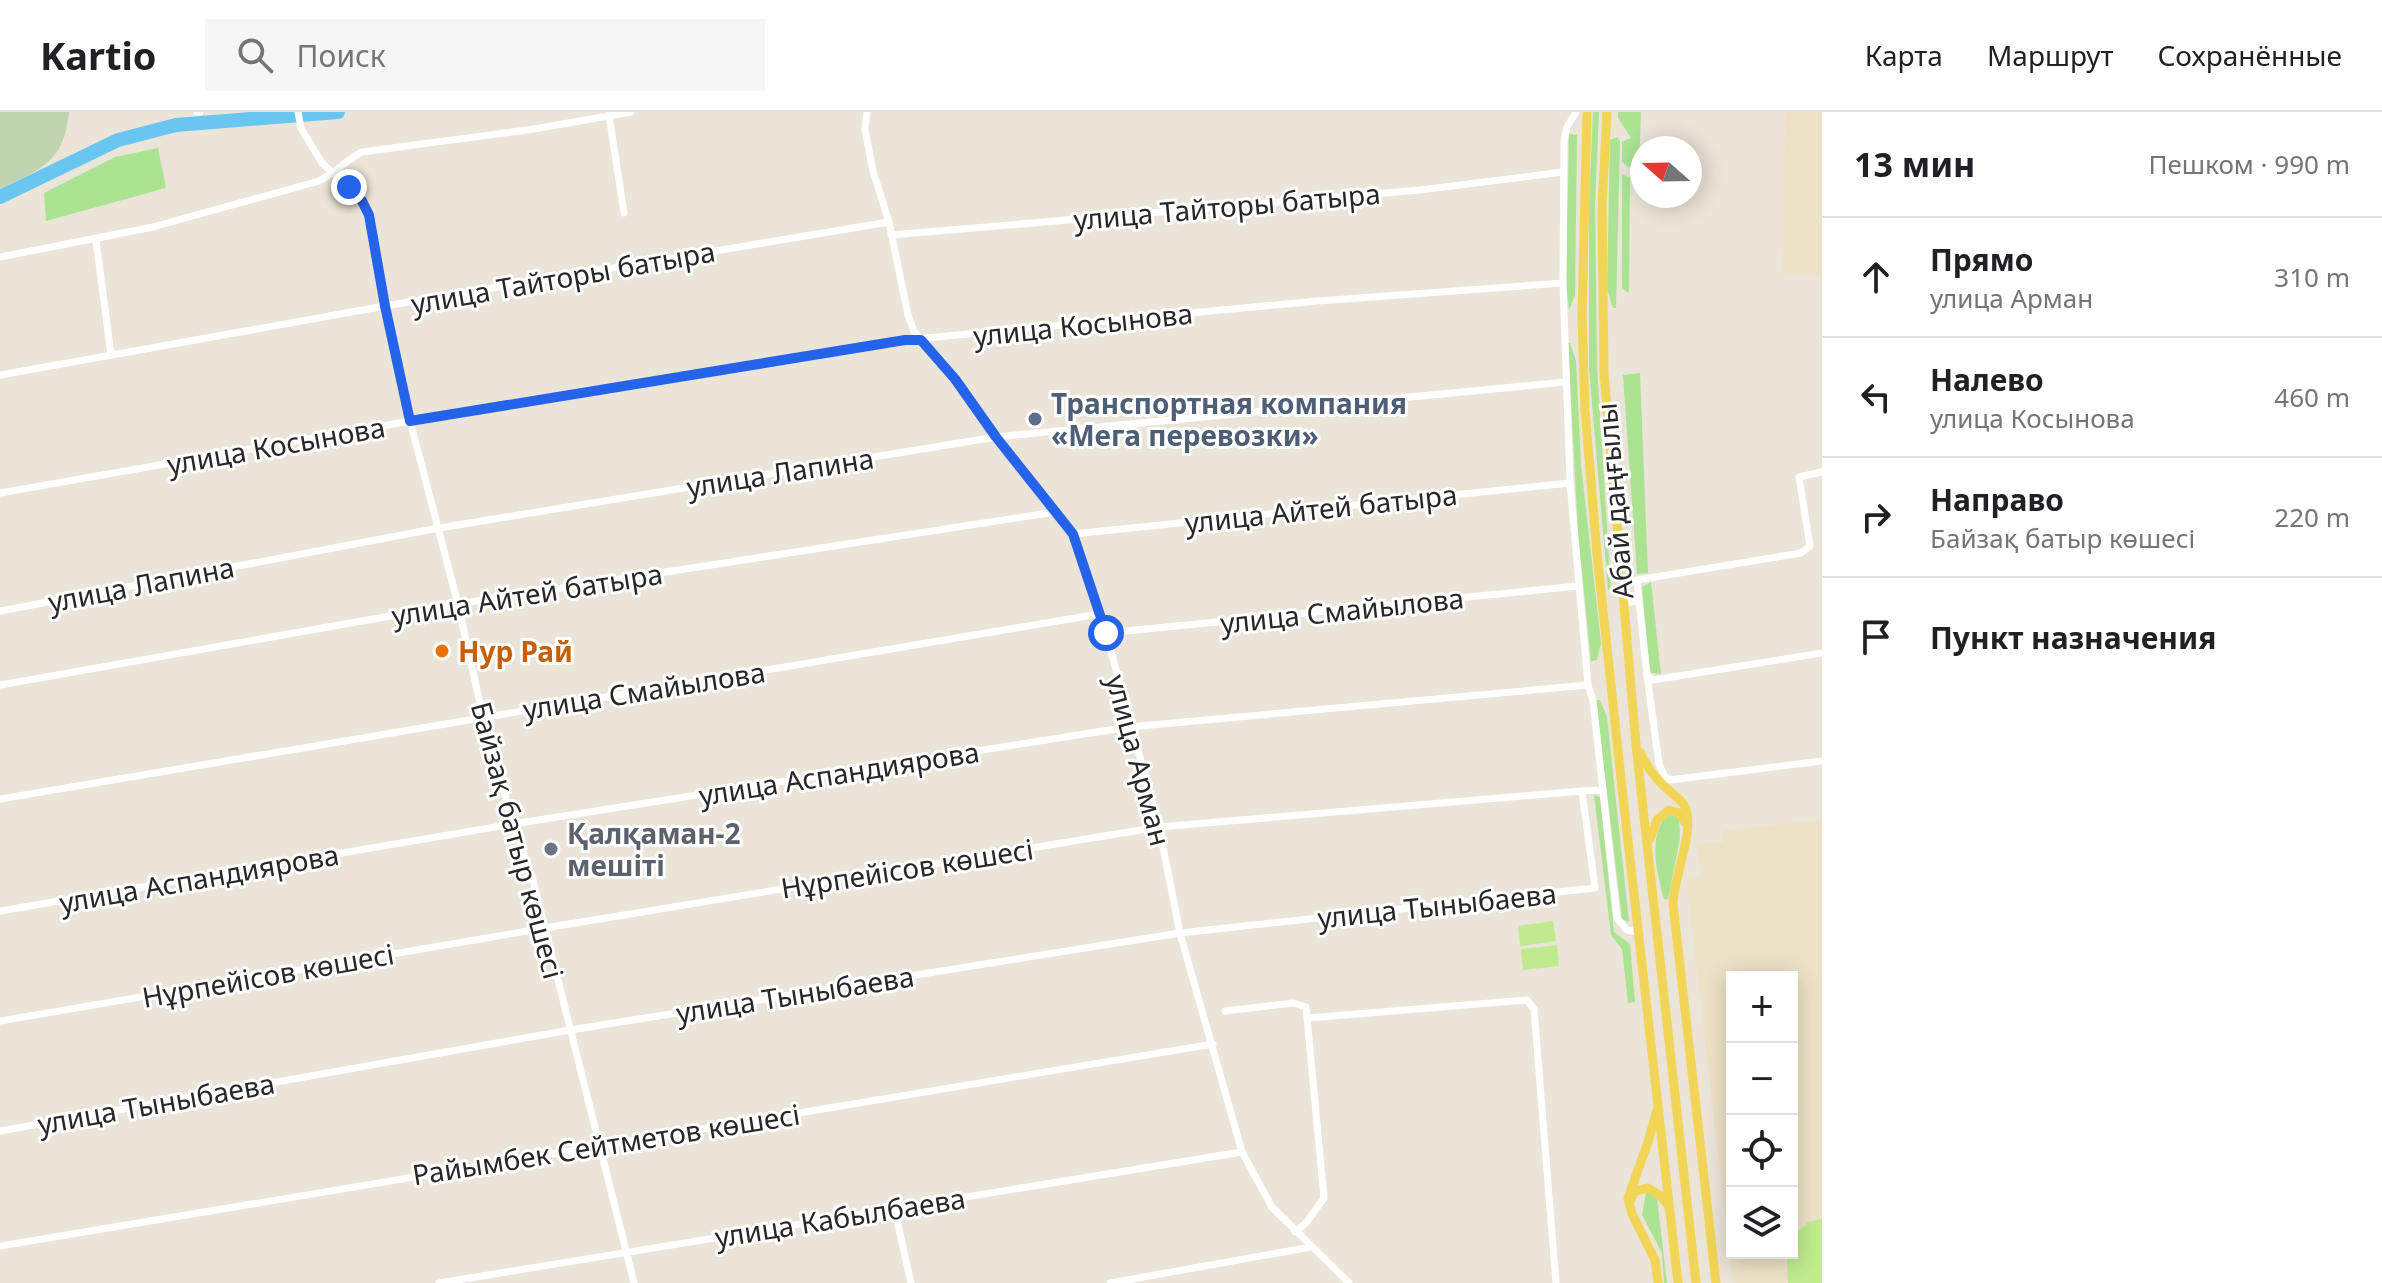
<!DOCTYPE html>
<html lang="ru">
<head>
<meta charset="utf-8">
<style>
  body { margin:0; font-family:"Noto Sans",sans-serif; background:#f6f6f6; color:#202124 }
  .controls { position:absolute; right:24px; bottom:24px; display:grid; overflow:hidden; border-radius:0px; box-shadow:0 4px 20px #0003 }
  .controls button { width:72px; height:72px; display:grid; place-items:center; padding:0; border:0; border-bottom:2px solid #e0e0e0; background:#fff; color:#202124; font:40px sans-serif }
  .compass { position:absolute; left:1630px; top:24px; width:72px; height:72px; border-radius:50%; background:#fff; box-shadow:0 4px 20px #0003; rotate:290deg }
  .stop { position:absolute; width:24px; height:24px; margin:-18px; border:6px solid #2563eb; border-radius:50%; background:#fff }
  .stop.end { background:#2563eb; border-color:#fff; box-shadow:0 2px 8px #0008 }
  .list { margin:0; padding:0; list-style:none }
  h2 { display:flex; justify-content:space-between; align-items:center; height:104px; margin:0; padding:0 32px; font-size:34px }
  h2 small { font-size:26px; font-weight:400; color:#757577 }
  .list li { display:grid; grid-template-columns:52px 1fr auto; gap:24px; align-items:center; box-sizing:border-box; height:120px; padding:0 32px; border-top:2px solid #e0e0e0 }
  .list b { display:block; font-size:30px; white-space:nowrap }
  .list p { margin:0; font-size:26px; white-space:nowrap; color:#757577 }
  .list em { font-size:26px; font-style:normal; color:#757577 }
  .icon { flex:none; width:44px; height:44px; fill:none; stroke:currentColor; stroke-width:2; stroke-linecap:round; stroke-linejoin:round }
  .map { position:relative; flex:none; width:1822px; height:1171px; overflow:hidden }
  header { display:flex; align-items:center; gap:48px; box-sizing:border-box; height:112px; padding:0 40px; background:#fff; border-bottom:2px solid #e0e0e0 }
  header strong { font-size:38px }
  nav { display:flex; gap:44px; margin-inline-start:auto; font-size:28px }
  .search { width:560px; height:72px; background:#f6f6f6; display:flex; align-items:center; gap:20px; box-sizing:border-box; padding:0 28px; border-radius:0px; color:#757577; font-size:30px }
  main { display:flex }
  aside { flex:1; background:#fff }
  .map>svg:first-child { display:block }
</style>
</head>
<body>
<header>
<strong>Kartio</strong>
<div class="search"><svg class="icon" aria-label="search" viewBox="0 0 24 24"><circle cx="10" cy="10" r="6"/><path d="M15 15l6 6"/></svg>Поиск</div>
<nav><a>Карта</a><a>Маршрут</a><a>Сохранённые</a></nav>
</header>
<main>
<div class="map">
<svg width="1822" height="1171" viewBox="0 0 1822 1171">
  <rect width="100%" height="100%" fill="#ebe4d8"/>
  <g fill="#ede2c7" fill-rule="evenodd">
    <polygon points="1785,0 1822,0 1822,164 1783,163"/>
    <path d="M1822,708V1171H1733L1686,765L1702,763L1695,732L1723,730V718ZM1732,865H1792V1141H1732Z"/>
  </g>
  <g fill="#abe393">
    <polygon points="1593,0 1599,0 1595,93 1597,255 1611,479 1608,478 1589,256 1589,92"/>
    <polygon points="1618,0 1641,0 1639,55 1630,56 1622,50 1622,30 1631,26 1618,6"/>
    <polygon points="1569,22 1577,23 1575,183 1569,198 1566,172"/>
    <polygon points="1617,25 1620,29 1616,196 1613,196 1607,177 1610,28"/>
    <polygon points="158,36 166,76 46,109 44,81 115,45"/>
    <polygon points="1622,62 1630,66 1629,181 1622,176"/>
    <polygon points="1568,231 1570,231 1576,249 1581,353 1601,531 1597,548 1591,549 1578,421"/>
    <polygon points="1640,261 1648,461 1637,462 1623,263"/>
    <polygon points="1651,470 1661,562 1651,561 1649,553 1642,475"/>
    <polygon points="1596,588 1600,588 1607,605 1629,810 1622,807"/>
    <polygon points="1594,683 1600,685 1614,820 1630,832 1635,890 1628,891 1622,837 1611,823"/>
    <path d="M1668,703L1679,704L1680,726L1668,787H1664C1657,763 1647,721 1668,703Z"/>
    <polygon points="1650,1080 1657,1086 1667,1171 1664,1171 1662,1141 1642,1103 1646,1081"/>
  </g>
  <path fill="#c0d5af" d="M0,0H69C64,51 41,57 0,77Z"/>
  <g fill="#bfeb8e">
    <polygon points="1553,809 1556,829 1520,834 1518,814"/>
    <polygon points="1557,833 1559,854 1523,858 1521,837"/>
    <polygon points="1822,1107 1822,1171 1788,1171 1787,1142 1792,1141 1792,1126 1808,1110"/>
  </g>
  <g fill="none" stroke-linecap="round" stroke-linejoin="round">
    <polyline stroke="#68c6f0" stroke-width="14" points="0,85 118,28 176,13 338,0"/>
    <g stroke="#fff" stroke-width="7">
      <polyline points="197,0 200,0"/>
      <polyline points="298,0 301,16 322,51 362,89 369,103 385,194 410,309 458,492 483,605 513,712 532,764 634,1171"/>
      <polyline points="867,0 865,18 873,59 889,110 908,203 914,219 955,267 996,325 1073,422 1106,521 1159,715 1180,821 1242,1040 1272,1095 1349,1171"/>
      <polyline points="1576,0 1567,15 1564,29 1563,171 1570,371 1588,573 1593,589 1617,806 1627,818 1638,820"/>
      <polyline points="609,3 624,101"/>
      <polyline points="891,123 1420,78 1563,60"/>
      <polyline points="96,128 111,243"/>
      <path d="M0,145L153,115L319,69C335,61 346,48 362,40L534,17L631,0"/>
      <polyline points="0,263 385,194 889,110"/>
      <polyline points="0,381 410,309 905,228 1318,189 1563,171"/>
      <polyline points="1073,422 1570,371"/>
      <polyline points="1639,489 1637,468 1801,441 1810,434 1799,365 1822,360"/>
      <polyline points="1623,491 1639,489 1647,563 1653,568 1822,541"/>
      <polyline points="0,499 439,416 996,325 1566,270"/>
      <polyline points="1106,521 1578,474"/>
      <polyline points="1647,563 1659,652 1665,665 1670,668 1822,649"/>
      <polyline points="0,573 458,492 1055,400"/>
      <polyline points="0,687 1099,502"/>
      <polyline points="0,799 513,712 1129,615 1588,573"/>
      <polyline points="1225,899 1293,891 1306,895 1324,1086 1306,1111 1295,1120"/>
      <polyline points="1308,906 1527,888 1534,897 1556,1171"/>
      <polyline points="0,909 545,816 1159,715 1582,679"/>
      <polyline points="0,1019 570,918 1180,821 1595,776 1582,679 1602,678"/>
      <polyline points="894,1095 911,1171"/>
      <polyline points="0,1134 1213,932"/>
      <polyline points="439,1171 1242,1040"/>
      <polyline points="1110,1171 1311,1135"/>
    </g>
    <g stroke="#f2d556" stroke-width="9">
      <polyline points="1587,0 1582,205 1585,298 1597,442 1622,676 1678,1171"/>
      <polyline points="1607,0 1602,94 1604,261 1636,633 1696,1171"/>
      <path d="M1640,640C1645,651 1652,662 1661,671C1668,679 1678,684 1684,693C1697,715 1673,766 1673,792L1716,1171"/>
      <polyline points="1650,727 1657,708 1669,698 1679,701 1685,710"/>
      <polyline points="1657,998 1648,1030 1628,1086 1632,1102 1655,1148 1658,1171"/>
      <polyline points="1630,1089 1635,1079 1648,1076 1661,1084 1669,1095"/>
    </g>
  </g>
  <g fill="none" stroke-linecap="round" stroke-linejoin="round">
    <polyline stroke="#2563eb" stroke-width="10" points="349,75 362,89 369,103 385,194 410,309 905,228 921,228 955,267 996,325 1073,422 1106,521"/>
  </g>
  <circle fill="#5c6f8a" stroke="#fff" stroke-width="3" cx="1035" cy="307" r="8"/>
  <circle fill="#e8710a" stroke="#fff" stroke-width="3" cx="442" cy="539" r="8"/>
  <circle fill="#6b7280" stroke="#fff" stroke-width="3" cx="551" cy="737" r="8"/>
  <g text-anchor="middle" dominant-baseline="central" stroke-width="6" stroke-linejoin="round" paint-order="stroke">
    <g font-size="28" fill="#272727" stroke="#fff">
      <text transform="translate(1227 94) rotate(-5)">улица Тайторы батыра</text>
      <text transform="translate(563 165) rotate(-10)">улица Тайторы батыра</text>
      <text transform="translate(1083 212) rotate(-6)">улица Косынова</text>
      <text transform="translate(276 333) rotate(-10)">улица Косынова</text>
      <text transform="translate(780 360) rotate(-9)">улица Лапина</text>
      <text transform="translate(1614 389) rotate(-95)">Абай даңғылы</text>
      <text transform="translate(1321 396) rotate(-6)">улица Айтей батыра</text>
      <text transform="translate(141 472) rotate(-11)">улица Лапина</text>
      <text transform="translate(527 482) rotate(-9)">улица Айтей батыра</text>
      <text transform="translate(1342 498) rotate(-6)">улица Смайылова</text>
      <text transform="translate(644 578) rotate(-9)">улица Смайылова</text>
      <text transform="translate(1139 648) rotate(75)">улица Арман</text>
      <text transform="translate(839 661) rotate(-9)">улица Аспандиярова</text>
      <text transform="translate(518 728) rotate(75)">Байзақ батыр көшесі</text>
      <text transform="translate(907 756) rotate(-9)">Нұрпейісов көшесі</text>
      <text transform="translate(199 766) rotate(-10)">улица Аспандиярова</text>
      <text transform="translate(1437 793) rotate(-6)">улица Тыныбаева</text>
      <text transform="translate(268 863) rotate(-10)">Нұрпейісов көшесі</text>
      <text transform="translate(795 882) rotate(-9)">улица Тыныбаева</text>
      <text transform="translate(156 991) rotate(-10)">улица Тыныбаева</text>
      <text transform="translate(606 1032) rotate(-9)">Райымбек Сейтметов көшесі</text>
      <text transform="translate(840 1105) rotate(-9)">улица Кабылбаева</text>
    </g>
    <g font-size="28" font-weight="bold" fill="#4e5e75" stroke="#fff" text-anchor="start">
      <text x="1051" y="291">Транспортная компания<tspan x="1051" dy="32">«Мега перевозки»</tspan></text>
    </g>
    <g font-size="28" font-weight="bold" fill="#c56008" stroke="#fff" text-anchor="start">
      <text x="458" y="539">Нур Рай</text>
    </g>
    <g font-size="28" font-weight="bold" fill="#5b616d" stroke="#fff" text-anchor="start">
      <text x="567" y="721">Қалқаман-2<tspan x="567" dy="32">мешіті</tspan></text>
    </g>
  </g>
</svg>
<div class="controls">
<button>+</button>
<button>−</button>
<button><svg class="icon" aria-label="locate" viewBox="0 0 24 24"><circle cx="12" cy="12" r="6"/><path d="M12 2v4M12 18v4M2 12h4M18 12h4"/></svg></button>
<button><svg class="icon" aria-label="layers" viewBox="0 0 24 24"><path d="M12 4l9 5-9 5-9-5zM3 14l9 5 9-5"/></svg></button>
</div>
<svg class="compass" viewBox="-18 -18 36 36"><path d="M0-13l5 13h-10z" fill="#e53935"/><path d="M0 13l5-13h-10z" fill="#757577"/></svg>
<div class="stop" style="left:1106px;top:521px"></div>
<div class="stop end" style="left:349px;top:75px"></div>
</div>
<aside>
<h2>13 мин<small>Пешком · 990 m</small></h2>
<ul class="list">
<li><svg class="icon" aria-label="ahead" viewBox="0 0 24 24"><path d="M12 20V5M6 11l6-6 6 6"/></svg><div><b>Прямо</b><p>улица Арман</p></div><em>310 m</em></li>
<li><svg class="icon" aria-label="left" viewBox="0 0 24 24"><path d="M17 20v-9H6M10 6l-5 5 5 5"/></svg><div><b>Налево</b><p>улица Косынова</p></div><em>460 m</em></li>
<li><svg class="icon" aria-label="right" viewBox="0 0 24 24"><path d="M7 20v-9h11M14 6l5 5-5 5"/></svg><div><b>Направо</b><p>Байзақ батыр көшесі</p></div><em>220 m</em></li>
<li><svg class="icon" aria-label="arrive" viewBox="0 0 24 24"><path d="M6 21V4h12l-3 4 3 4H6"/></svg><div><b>Пункт назначения</b></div></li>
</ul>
</aside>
</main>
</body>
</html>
